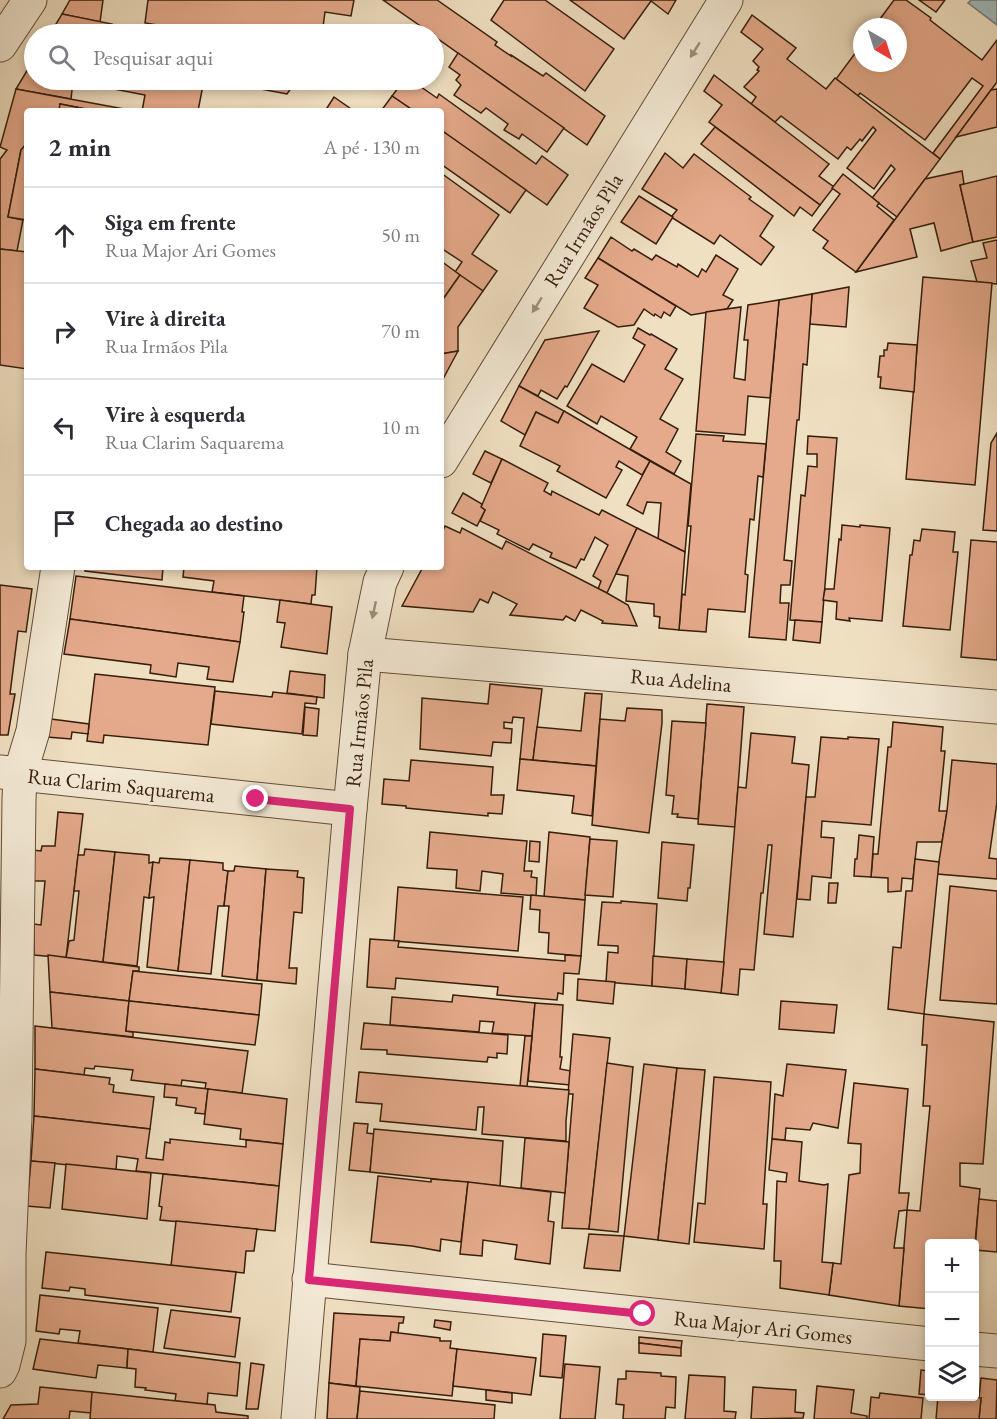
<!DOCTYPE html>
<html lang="pt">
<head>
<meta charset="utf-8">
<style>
  body { margin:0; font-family:"EB Garamond",serif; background:#f2f2f3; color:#2b2b33 }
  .controls { position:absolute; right:18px; bottom:18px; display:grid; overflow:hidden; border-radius:6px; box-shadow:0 3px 9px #0003 }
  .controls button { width:54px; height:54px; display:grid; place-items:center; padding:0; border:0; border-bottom:2px solid #e1e1e2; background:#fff; color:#2b2b33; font:30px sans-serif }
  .compass { position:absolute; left:853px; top:18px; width:54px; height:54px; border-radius:50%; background:#fff; box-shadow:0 3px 9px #0003; rotate:141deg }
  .stop { position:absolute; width:18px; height:18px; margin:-14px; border:4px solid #db2777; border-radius:50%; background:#fff }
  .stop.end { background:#db2777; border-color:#fff; box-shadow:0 2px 6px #0008 }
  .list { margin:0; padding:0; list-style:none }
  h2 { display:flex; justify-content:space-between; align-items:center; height:78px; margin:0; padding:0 24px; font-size:26px }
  h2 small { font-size:20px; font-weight:400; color:#7c7c81 }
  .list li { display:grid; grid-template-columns:39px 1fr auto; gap:18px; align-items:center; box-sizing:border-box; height:96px; padding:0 24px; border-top:2px solid #e1e1e2 }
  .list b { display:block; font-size:22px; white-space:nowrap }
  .list p { margin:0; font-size:20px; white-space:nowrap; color:#7c7c81 }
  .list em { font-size:20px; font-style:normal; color:#7c7c81 }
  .icon { flex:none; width:33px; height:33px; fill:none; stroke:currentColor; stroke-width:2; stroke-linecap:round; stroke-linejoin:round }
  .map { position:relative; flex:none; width:997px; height:1419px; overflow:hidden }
  .search { position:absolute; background:#fff; box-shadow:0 3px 9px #0003; left:24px; top:24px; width:420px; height:66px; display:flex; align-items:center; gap:15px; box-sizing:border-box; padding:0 21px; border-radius:33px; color:#7c7c81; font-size:22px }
  .panel { position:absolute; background:#fff; box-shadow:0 3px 9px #0003; left:24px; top:108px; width:420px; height:462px; border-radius:6px }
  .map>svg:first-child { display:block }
</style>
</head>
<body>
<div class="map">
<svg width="997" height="1419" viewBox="0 0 997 1419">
  <rect width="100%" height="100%" fill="#f0e0c2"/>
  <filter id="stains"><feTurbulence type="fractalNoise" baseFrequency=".00333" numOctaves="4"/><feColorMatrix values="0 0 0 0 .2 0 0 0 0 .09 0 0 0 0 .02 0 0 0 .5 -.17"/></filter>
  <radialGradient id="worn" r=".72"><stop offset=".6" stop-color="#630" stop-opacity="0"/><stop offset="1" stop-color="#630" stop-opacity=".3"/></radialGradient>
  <polygon fill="#a0babe" stroke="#767c77" stroke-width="1.5" points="971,0 997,0 997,25 968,3"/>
  <g fill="#e5aa8b" stroke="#361e0c" stroke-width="1.5">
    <polygon points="70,0 103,0 100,22 62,14"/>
    <polygon points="148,0 354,0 351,16 325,12 322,34 213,34 145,23"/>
    <polygon points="383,0 437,0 497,42 495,45 511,56 511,55 543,76 546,73 605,116 587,145 434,36 434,34 432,34"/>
    <polygon points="504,0 545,0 614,49 585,91 491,20"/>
    <polygon points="570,0 676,0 668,14 651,1 624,39"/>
    <polygon points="894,0 906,0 931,18 930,20 982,60 997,40 997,82 940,159 933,153 983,86 972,78 925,140 860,93 858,96 836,79 862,44 862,63 898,63 898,27 874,27"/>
    <polygon points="919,0 945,0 936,12"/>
    <polygon points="62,14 112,24 110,31 126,34 50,34"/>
    <polygon points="752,15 796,48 787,59 826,89 835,78 940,159 897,217 872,198 895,169 891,165 874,189 847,168 876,130 873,127 862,141 860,139 851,150 847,147 838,159 781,116 775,122 751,104 756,97 744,87 759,71 757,70 759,67 753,61 763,49 741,32"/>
    <polygon points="458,53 564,128 547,152 522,134 519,139 504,130 508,124 486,108 481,113 454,95 461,85 456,80 460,75 449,67"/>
    <polygon points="34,59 34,80 204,80 198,111 142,111 145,95 73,81 71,99 16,89"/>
    <polygon points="714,75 829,164 819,176 834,187 820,205 709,122 722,105 704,91"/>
    <polygon points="214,80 297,80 287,94"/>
    <polygon points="404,80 411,80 437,98 439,94 536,164 542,156 568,175 547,205 441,130 441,111 414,111 392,96"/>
    <polygon points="16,89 135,111 96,111 60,104 59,111 27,111 27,143 21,150 8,217 23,220 17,251 0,249 0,159 7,150 0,147"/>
    <polygon points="997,89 997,127 956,137 991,90"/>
    <polygon points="392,96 414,111 381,111"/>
    <polygon points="334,97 354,111 325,111"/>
    <polygon points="60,104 96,111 59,111"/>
    <polygon points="715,127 820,205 812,216 800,207 794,216 701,144"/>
    <polygon points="441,130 526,190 510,213 441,164"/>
    <polygon points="27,143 27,220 8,217 21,150"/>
    <polygon points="665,153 683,168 694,154 751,197 749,199 773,216 760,236 774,247 761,265 720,235 714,244 671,217 677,210 642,189"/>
    <polygon points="962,171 964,184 960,185 973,242 941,251 934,223 910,229 917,257 856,272 925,179"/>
    <polygon points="441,173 499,215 472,254 497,271 483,291 455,272 462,262 441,248"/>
    <polygon points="843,174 879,203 877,206 894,220 856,272 823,248 828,241 813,230 840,194 832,188"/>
    <polygon points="997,176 997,237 973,242 960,185"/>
    <polygon points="639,196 673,217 656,244 621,222"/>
    <polygon points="611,237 632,251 634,249 652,260 656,255 677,267 678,264 698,277 702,269 706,272 716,255 738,269 723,295 733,300 727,309 691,315 598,258"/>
    <polygon points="997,240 997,284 977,282 971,261 987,258 983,243"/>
    <polygon points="0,249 27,252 27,369 0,365"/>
    <polygon points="598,258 676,306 670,316 664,312 661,318 655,314 654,316 644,309 634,325 618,327 584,308 598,285 585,278"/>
    <polygon points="441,261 460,275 441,302"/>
    <polygon points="460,275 483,291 458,327 458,351 441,354 441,302"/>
    <polygon points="923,277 992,283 975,485 906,479"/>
    <polygon points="849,287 846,327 810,324 812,294"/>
    <polygon points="812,294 807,365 803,364 799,420 797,420 784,560 792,561 790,585 781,585 780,603 789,603 786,640 749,637 779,300"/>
    <polygon points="779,300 770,398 748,396 745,435 696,431 706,312 741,307 734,378 745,380 748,340 744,340 748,305"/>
    <polygon points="638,328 650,335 651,334 677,349 665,369 683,379 660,419 678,429 666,452 681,461 674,474 630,449 637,437 601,416 597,424 567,406 592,364 624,382 645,345 633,338"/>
    <polygon points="599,331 567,387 565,386 557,399 541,390 538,396 519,386 545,340"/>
    <polygon points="888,343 917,345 914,392 880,388 881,377 878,377 880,356 884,356 884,350 887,350"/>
    <polygon points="458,351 443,379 441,380 441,354"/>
    <polygon points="519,386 564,411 558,423 536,412 525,435 501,421"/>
    <polygon points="564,411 650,461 642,475 619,461 616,467 622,470 606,498 557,471 560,466 520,446 536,412 558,423"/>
    <polygon points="997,433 997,531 983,530 991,443"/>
    <polygon points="696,434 724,436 723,441 766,444 763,477 758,476 754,520 750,519 745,574 748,575 745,612 708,609 706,632 679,630 682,594 685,595 691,526 688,526"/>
    <polygon points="808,436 837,438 822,622 790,620 801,495 805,496 808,466 817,467 817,454 807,454"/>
    <polygon points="485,451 502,459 491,483 473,474"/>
    <polygon points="502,459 548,483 544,491 551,495 552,491 599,515 602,510 637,528 607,593 598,589 601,581 593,576 608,545 595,537 584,560 581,559 576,568 550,557 552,553 533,544 529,550 497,534 499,530 480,521 485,510 481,507"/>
    <polygon points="650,461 691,484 685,552 658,539 661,503 647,502 643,514 627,505"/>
    <polygon points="463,493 482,504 481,507 485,510 477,526 452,513"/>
    <polygon points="842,525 860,527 860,525 890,528 882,621 849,618 850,621 836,619 837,602 823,600 825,589 834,589 839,539 841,540"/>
    <polygon points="445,526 460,533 462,528 502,549 506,541 607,593 628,605 637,626 602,623 603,621 581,610 575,621 566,616 563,620 510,615 517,604 493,592 488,603 480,599 473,612 402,606 423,567 441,567 441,534"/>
    <polygon points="637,528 685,552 679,630 659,628 660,617 654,616 654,604 626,601 628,576 616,574"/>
    <polygon points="922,529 955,532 953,552 958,552 950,630 903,626 910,555 912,555 914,540 920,541"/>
    <polygon points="971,540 997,542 997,660 961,657"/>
    <polygon points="85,567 163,567 162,580 85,571"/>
    <polygon points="184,567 317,567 315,595 312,595 311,604 212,592 214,581 183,577"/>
    <polygon points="76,576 244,596 242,612 244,612 240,642 70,619"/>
    <polygon points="0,585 32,589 26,632 18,631 10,694 15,694 8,735 0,735"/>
    <polygon points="280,600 332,607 327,654 281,647 285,623 277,622"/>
    <polygon points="70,619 240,642 233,682 207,679 209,667 178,663 176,677 150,673 151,665 64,654"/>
    <polygon points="795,620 822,622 820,643 793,640"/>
    <polygon points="290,671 325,675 324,698 287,693"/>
    <polygon points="95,674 215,687 208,745 104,735 103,743 87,741"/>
    <polygon points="490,684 542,689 533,760 520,759 524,718 513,717 512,723 504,722 504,728 512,729 511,743 493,742 491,756 420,749 422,698 488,704"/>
    <polygon points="215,691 272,697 273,692 317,697 316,704 305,703 302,734 211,724"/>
    <polygon points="585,693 602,694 596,766 533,760 537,727 581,731"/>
    <polygon points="707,704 744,707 735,827 698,824"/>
    <polygon points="305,707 319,709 317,736 303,735"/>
    <polygon points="627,708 662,710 662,723 649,833 592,825 600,719 625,721"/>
    <polygon points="51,719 89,724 88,734 72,732 71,739 47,737"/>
    <polygon points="672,721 706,723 698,819 677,817 678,814 672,814 674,796 666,795"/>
    <polygon points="893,722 943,727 941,751 945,751 939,811 947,811 942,842 917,842 913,879 902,878 901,891 888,892 888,878 871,877 873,854 878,854 888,747 891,747"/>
    <polygon points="751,733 795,737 792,763 809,765 793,937 764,934 772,845 768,845 763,893 761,893 754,970 740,969 738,995 721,993 738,787 746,788"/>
    <polygon points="821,737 848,739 848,737 879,739 871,825 822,821 821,837 834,838 831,878 812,876 810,900 797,899 806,797 815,797"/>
    <polygon points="520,759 596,766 592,816 572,813 574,796 517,790"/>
    <polygon points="411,760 493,767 491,795 504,795 502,814 488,813 488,816 406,808 406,806 382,804 384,779 409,781"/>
    <polygon points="952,760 997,764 997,802 989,858 997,859 997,879 937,874 947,811"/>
    <polygon points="58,812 83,814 66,958 34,955 34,924 41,925 45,881 34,881 33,850 41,851 42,846 55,846"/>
    <polygon points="430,832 527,841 524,871 532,871 531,877 537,878 536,896 501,893 503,874 482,871 480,891 456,888 457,870 427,868"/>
    <polygon points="549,832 590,837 585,900 544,897"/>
    <polygon points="859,835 874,837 871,877 854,876 855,859 857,859"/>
    <polygon points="590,839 617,841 613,897 585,895"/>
    <polygon points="530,841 540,842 539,862 529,861"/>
    <polygon points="662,842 694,845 690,888 688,888 687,901 658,898"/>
    <polygon points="85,849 115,852 103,962 66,958 69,941 74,940 79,891 74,891 78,855 84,855"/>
    <polygon points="115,852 149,855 149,863 153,862 149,898 144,897 137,966 103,962"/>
    <polygon points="160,858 190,860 178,971 147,967 154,897 149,898 153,862 159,863"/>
    <polygon points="915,859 939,862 924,1014 888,1009 893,947 901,948 906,891 912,891"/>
    <polygon points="190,860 223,863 223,870 228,871 224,906 218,906 211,974 178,971"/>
    <polygon points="235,866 266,869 257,980 222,976 229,906 224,906 228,871 234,871"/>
    <polygon points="266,869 298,871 297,877 304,878 302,913 294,912 289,968 297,968 296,984 257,980"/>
    <polygon points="829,883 838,883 836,903 828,903"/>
    <polygon points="950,886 997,891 997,1004 940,1000"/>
    <polygon points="398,887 523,897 518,951 394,941"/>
    <polygon points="531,895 585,900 581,956 548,953 549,933 539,932 540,910 530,909"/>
    <polygon points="621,901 657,904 652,986 606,982 608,952 618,953 618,946 598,945 602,902 621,903"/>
    <polygon points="370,939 399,941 398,947 565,961 565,955 581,956 579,974 564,973 563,994 558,993 557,1000 497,995 498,987 396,978 395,989 367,987"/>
    <polygon points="48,955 139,967 139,971 133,971 129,1001 50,992"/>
    <polygon points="653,956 687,959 685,989 652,986"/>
    <polygon points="687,959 724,962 721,993 685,989"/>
    <polygon points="133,971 262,984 259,1015 129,1001"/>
    <polygon points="578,979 615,982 613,1004 577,1000"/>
    <polygon points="50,992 129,1001 126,1031 133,1032 133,1037 52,1028"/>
    <polygon points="453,995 535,1003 532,1036 492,1033 494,1022 480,1021 479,1032 390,1025 392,997 452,1002"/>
    <polygon points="129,1001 259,1015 255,1045 126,1031"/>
    <polygon points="781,1001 837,1005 834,1033 779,1029"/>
    <polygon points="535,1003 563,1005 560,1057 562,1057 560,1069 571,1071 570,1085 528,1081"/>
    <polygon points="924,1014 994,1022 983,1164 960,1163 960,1186 980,1189 974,1254 974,1244 930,1244 930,1309 899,1306 907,1210 920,1211 930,1106 923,1106 927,1045 922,1045"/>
    <polygon points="364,1023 508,1035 507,1054 497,1053 497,1058 488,1057 487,1062 387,1054 387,1050 361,1049"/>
    <polygon points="35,1026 248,1051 242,1093 205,1089 206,1083 182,1080 181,1086 131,1080 133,1070 95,1066 94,1069 85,1068 84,1075 35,1069"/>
    <polygon points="573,1034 610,1038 589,1229 562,1228 573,1094 568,1094"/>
    <polygon points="525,1036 532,1036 527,1087 520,1086"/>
    <polygon points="607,1063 633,1067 618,1232 589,1229"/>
    <polygon points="644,1064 677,1068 658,1240 624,1236"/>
    <polygon points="787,1064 846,1070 838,1128 813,1123 810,1130 786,1128 785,1140 772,1139 775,1094 783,1096"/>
    <polygon points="677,1068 705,1070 689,1244 658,1240"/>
    <polygon points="35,1069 110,1078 109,1084 114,1085 113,1092 154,1097 150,1129 34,1116"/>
    <polygon points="359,1072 569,1090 566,1121 566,1141 482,1134 484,1107 478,1107 476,1130 380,1121 382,1104 356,1102"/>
    <polygon points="714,1077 771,1082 763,1204 767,1204 764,1249 694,1242 698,1203 705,1204"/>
    <polygon points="854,1083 908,1089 899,1193 909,1193 907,1210 899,1211 894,1248 904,1248 899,1306 829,1295 833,1263 841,1264 849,1175 860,1173 861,1144 848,1143"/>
    <polygon points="165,1084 208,1089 205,1114 195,1113 196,1108 176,1105 177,1098 164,1097"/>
    <polygon points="208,1089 287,1099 283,1144 240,1139 241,1129 204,1124"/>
    <polygon points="34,1116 150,1129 146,1158 163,1160 165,1142 170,1143 170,1139 246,1147 246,1140 283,1144 279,1186 136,1171 138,1159 117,1156 116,1170 31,1161"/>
    <polygon points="354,1123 368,1124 367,1133 374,1134 370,1172 349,1170"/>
    <polygon points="374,1129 503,1141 500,1186 370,1172"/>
    <polygon points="525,1138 569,1142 565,1193 521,1188"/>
    <polygon points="772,1139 802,1142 799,1181 824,1185 828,1184 822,1262 833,1263 829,1295 780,1288 781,1261 774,1261 777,1181 786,1182 787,1173 769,1170"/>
    <polygon points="31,1161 55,1163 50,1208 27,1206"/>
    <polygon points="66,1164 151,1173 147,1219 62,1209"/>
    <polygon points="163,1174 279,1186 275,1231 160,1220 162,1207 159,1206"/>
    <polygon points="378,1176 431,1182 431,1179 468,1182 461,1242 441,1239 440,1251 412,1246 371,1242"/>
    <polygon points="468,1182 551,1192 548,1221 554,1222 550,1264 515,1259 517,1245 483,1240 482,1256 460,1254"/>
    <polygon points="979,1199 997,1201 997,1252 975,1250"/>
    <polygon points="176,1221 257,1229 254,1251 246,1251 244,1273 171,1266"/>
    <polygon points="589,1234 624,1236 620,1271 584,1268"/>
    <polygon points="46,1252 236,1272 231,1312 85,1295 85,1289 70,1287 69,1291 42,1288"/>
    <polygon points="40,1295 158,1308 153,1352 78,1343 80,1331 60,1329 59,1334 36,1331"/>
    <polygon points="171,1310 240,1318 235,1357 164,1348"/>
    <polygon points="334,1313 404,1317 403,1323 399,1323 398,1333 391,1332 390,1341 360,1339 356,1386 329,1383"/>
    <polygon points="435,1320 451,1322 450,1330 434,1327"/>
    <polygon points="391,1332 440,1338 440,1341 451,1341 450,1348 457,1349 452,1396 356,1386 360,1339 390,1341"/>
    <polygon points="543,1334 566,1336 562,1378 540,1376"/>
    <polygon points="639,1337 682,1341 681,1348 639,1343"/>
    <polygon points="40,1339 128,1349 127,1368 98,1365 96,1378 33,1369"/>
    <polygon points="639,1343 681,1348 681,1356 639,1353"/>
    <polygon points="128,1349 240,1363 237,1396 208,1393 207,1405 175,1401 176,1394 145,1390 146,1388 135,1387 136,1369 127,1368"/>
    <polygon points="457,1349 536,1358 531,1395 453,1386"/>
    <polygon points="251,1363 264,1365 258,1409 246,1409"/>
    <polygon points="565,1364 600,1367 595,1419 560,1419"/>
    <polygon points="921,1370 930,1371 930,1395 919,1394"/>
    <polygon points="626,1371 661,1373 661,1376 676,1377 675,1408 666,1407 665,1419 623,1419 624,1405 616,1404 618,1379 626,1379"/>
    <polygon points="689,1375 725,1377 724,1411 736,1412 735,1419 685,1419"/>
    <polygon points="981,1378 997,1380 996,1419 979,1419 981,1398 979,1398"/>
    <polygon points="329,1383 360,1387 357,1419 327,1419"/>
    <polygon points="817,1386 854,1390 851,1413 867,1416 867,1419 814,1419"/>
    <polygon points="40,1387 92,1392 91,1413 70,1411 69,1419 3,1419 11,1405 38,1404"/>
    <polygon points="753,1387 796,1390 795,1412 804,1413 803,1418 751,1419"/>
    <polygon points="486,1390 512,1393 512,1403 486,1400"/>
    <polygon points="360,1391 495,1405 494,1419 357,1419"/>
    <polygon points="92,1392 215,1405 216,1412 248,1416 248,1419 90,1419"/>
    <polygon points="880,1393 923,1398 921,1419 869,1419 871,1397 879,1398"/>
    <polygon points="938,1396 969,1396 981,1398 979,1419 936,1419"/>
  </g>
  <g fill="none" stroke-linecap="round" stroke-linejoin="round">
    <g stroke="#644e3a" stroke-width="35">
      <g id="minor">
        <polyline points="0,45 30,0"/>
        <polyline points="441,461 726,0"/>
        <polyline points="365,654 997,707"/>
        <polyline points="0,772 350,809"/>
        <polyline points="309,1279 930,1344"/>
        <polyline points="974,1349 997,1351"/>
        <polyline points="0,1371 3,1365 9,1341 9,1254 15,1117 19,800 20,774 33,731 58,567"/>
        <polyline points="298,1419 350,809 365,654 380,582 387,567"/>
      </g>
    </g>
    <use href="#minor" stroke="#f5ebd7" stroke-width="33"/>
  </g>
  <defs><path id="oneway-solid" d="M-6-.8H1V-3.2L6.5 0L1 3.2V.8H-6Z" transform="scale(1.5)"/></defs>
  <g fill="#9f8f7c">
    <use href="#oneway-solid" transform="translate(695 50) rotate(122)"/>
    <use href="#oneway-solid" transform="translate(537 305) rotate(122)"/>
    <use href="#oneway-solid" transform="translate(374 610) rotate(102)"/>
  </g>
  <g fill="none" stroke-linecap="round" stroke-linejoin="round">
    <polyline stroke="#db2777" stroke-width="8" points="256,799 350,809 309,1280 643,1314"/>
  </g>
  <g text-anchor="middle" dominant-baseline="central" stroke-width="6" stroke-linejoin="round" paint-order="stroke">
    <g font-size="21" fill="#361e0c" stroke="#f5ebd7">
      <text transform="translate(583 230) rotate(-58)">Rua Irmãos Pìla</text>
      <text transform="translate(681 680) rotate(5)">Rua Adelina</text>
      <text transform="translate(359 723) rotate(-84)">Rua Irmãos Pìla</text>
      <text transform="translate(121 785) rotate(6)">Rua Clarim Saquarema</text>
      <text transform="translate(763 1327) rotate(6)">Rua Major Ari Gomes</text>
    </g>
  </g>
  <rect width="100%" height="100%" filter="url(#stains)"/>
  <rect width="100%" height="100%" fill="url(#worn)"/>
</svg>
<div class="controls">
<button>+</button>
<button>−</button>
<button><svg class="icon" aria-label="layers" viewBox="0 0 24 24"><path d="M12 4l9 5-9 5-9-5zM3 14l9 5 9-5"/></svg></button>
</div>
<svg class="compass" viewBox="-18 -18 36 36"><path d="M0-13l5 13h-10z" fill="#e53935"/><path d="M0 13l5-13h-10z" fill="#7c7c81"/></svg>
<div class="stop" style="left:643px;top:1314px"></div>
<div class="stop end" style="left:256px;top:799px"></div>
<div class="search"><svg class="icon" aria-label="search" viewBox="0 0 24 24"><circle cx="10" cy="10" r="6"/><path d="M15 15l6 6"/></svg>Pesquisar aqui</div>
<section class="panel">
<h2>2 min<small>A pé · 130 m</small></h2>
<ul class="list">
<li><svg class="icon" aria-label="ahead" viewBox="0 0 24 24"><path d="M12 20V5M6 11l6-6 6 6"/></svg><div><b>Siga em frente</b><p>Rua Major Ari Gomes</p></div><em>50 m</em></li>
<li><svg class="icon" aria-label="right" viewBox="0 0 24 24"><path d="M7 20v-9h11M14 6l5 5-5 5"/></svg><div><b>Vire à direita</b><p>Rua Irmãos Pìla</p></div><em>70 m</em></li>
<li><svg class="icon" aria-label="left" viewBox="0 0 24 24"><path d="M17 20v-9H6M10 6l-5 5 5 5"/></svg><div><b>Vire à esquerda</b><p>Rua Clarim Saquarema</p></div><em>10 m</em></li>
<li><svg class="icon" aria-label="arrive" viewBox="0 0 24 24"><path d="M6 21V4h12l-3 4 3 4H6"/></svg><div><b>Chegada ao destino</b></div></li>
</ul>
</section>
</div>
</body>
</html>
